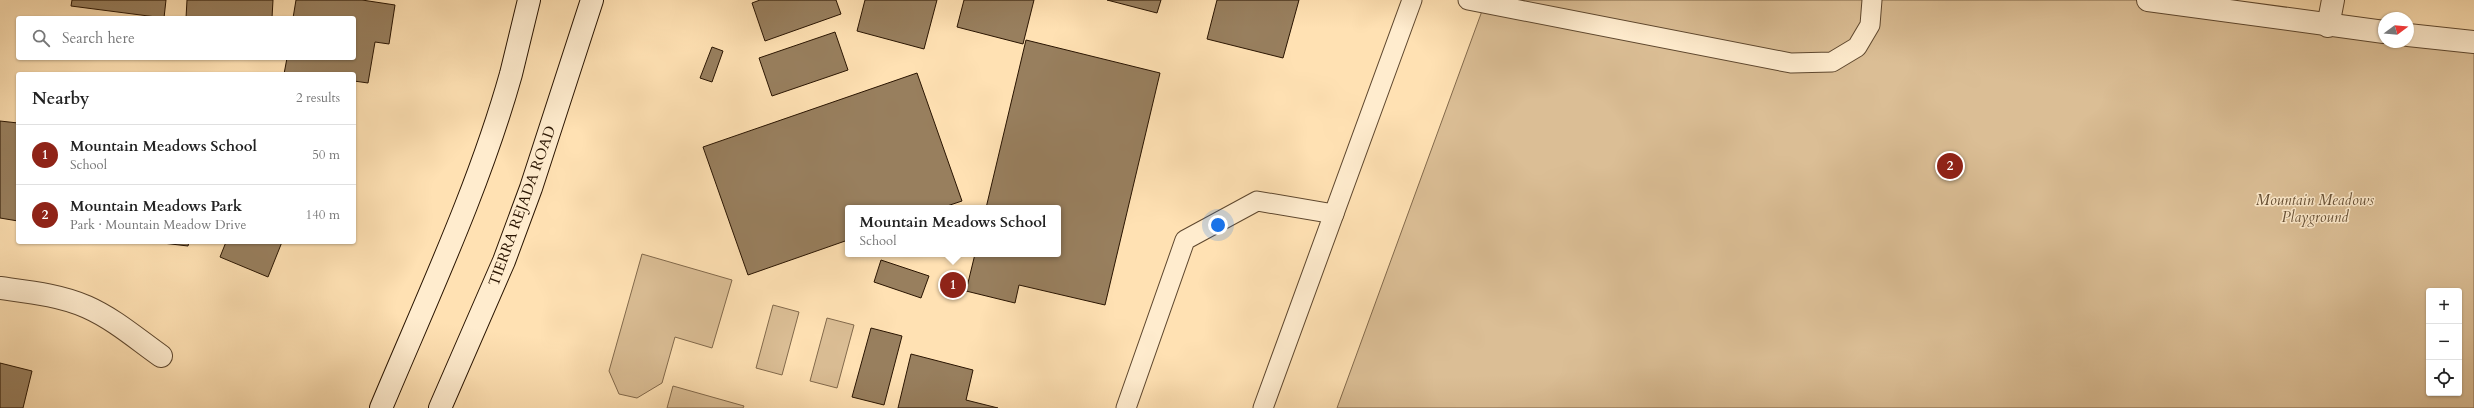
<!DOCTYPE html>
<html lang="en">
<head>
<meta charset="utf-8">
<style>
  body { margin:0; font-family:Cardo,serif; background:#f2f2f2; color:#222 }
  .controls { position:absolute; right:12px; bottom:12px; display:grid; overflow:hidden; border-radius:4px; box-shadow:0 1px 3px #0004 }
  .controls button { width:36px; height:36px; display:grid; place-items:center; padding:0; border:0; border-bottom:1px solid #e0e0e0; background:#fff; color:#222; font:20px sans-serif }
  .compass { position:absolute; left:2378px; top:12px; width:36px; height:36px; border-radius:50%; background:#fff; box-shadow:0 1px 3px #0004; rotate:74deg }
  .you { position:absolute; left:1218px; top:225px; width:14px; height:14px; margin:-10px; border:3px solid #fff; border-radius:50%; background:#1a73e8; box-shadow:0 0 0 6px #1a73e833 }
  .badge { display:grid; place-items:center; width:26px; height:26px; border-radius:50%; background:#8f2418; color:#fff; font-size:13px; font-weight:700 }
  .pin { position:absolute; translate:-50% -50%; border:2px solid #fff; box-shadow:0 1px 4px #0006 }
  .popup { position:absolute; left:845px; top:205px; width:216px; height:52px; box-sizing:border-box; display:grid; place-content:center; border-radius:4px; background:#fff; filter:drop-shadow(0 1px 3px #0005); font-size:13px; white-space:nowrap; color:#767676 }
  .popup b { font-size:15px; color:#222 }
  .popup::after { content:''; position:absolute; left:50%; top:100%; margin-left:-8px; border:8px solid transparent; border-top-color:#fff }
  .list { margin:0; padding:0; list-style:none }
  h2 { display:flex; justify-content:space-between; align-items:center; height:52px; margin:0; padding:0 16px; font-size:17px }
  h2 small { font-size:13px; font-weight:400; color:#767676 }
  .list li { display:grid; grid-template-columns:26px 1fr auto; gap:12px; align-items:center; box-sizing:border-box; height:60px; padding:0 16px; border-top:1px solid #e0e0e0 }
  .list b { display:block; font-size:15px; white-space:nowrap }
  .list p { margin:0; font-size:13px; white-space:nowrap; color:#767676 }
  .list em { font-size:13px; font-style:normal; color:#767676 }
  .icon { flex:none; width:22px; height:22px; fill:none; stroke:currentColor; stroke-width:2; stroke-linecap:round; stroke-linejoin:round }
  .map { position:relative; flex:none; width:2474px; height:408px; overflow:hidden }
  .search { position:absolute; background:#fff; box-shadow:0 1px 3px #0004; left:16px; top:16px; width:340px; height:44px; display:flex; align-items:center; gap:10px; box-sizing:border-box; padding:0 14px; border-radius:4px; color:#767676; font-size:15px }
  .panel { position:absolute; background:#fff; box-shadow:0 1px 3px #0004; left:16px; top:72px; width:340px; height:172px; border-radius:4px }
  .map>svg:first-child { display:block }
</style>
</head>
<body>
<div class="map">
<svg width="2474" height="408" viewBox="0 0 2474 408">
  <rect width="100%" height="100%" fill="#ffe1b3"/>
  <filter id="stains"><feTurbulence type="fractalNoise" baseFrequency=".005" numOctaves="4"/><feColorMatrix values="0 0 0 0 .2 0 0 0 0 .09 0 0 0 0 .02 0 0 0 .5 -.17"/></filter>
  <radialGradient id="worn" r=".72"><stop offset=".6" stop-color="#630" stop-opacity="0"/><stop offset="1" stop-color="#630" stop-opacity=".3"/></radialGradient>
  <g fill="#dbbe95" stroke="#82694b" fill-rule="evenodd">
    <path d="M1486,0H2148L2384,42H2474V408H1337ZM2429,291H2459V393H2429Z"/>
    <polygon points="642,254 732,280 712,348 675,337 662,383 637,398 619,394 609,371"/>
    <polygon points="773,305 799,312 782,375 756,368"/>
    <polygon points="827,318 854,325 837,388 810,381"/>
    <polygon points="673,386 744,406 743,408 667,408"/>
  </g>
  <g fill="#987f5e" stroke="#291401">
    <polygon points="72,0 166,0 164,18 71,6"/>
    <polygon points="187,0 273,0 272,18 186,18"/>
    <polygon points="296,0 362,0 395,5 389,44 375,42 368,83 354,81 354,74 284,74 287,58 354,58 354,18 293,18"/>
    <polygon points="760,0 836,0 841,14 765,41 752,3"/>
    <polygon points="865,0 937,0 924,49 857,31"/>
    <polygon points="964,0 1034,0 1023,44 957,27"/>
    <polygon points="1107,0 1161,0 1157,13"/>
    <polygon points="1217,0 1299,0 1283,58 1207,39"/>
    <polygon points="835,32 848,70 772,96 759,58"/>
    <polygon points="1026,40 1160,73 1105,305 1019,285 1015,303 966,291 975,254 1058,254 1058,208 986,208"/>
    <polygon points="712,47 723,51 712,82 700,78"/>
    <polygon points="917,73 962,201 941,208 848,208 848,240 748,275 703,147"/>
    <polygon points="0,121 18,123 18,221 0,218"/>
    <polygon points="154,242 189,242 188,246"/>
    <polygon points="226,242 282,242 268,277 220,257"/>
    <polygon points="881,260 929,276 921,298 874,282"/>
    <polygon points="871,328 902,336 884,405 852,397"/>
    <polygon points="911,354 973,370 966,400 998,408 898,408"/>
    <polygon points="0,363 32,371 23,408 0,408"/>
  </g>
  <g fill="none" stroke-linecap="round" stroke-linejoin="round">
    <g stroke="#5e472e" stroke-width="21">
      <g id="service">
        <polyline points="1468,0 1791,63 1832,62 1857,47 1870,25 1872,0"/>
        <polyline points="1126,408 1185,240 1257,201 1334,214"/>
        <polyline points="1263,408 1412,0"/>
      </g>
    </g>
    <g stroke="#5e472e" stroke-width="24">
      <g id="minor">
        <polyline points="2328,26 2333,0"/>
        <path d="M0,288C29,292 60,295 87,307C114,319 137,339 161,356"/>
      </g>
    </g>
    <g stroke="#5e472e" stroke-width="24">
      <g id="tertiary">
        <polyline points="2148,0 2384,32"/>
        <polyline points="2408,35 2474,42"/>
      </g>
    </g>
    <g stroke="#291401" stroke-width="24">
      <g id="secondary">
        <path d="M381,408C427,298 479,188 511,74C517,49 523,25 529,0"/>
        <polyline points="440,408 504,261 531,188 592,0"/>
      </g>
    </g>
    <use href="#service" stroke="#ffecce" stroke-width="19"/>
    <use href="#minor" stroke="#ffecce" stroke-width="22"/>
    <use href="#tertiary" stroke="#ffecce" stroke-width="22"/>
    <use href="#secondary" stroke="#ffecce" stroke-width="22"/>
  </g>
  <g text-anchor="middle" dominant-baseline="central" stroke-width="3" stroke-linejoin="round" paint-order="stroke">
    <g font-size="15" font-style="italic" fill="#675035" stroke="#ffecce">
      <text x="2315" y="200">Mountain Meadows<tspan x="2315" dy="17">Playground</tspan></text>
    </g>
    <g font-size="15" fill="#291401" stroke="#ffecce">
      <text transform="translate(522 206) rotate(-70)">TIERRA REJADA ROAD</text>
    </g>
  </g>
  <rect width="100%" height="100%" filter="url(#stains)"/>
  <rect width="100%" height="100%" fill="url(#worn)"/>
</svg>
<div class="controls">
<button>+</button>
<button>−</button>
<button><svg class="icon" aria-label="locate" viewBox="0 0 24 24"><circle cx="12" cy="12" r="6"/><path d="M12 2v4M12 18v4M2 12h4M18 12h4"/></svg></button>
</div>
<svg class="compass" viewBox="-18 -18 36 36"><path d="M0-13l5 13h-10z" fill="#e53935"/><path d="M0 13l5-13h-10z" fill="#767676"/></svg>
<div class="you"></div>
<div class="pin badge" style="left:953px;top:285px">1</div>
<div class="popup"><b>Mountain Meadows School</b>School</div>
<div class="pin badge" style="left:1950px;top:166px">2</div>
<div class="search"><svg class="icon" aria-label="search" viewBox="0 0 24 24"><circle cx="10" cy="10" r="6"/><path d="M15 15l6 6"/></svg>Search here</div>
<section class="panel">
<h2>Nearby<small>2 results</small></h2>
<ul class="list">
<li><span class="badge">1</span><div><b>Mountain Meadows School</b><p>School</p></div><em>50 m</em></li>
<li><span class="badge">2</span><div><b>Mountain Meadows Park</b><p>Park · Mountain Meadow Drive</p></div><em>140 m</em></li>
</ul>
</section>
</div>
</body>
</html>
